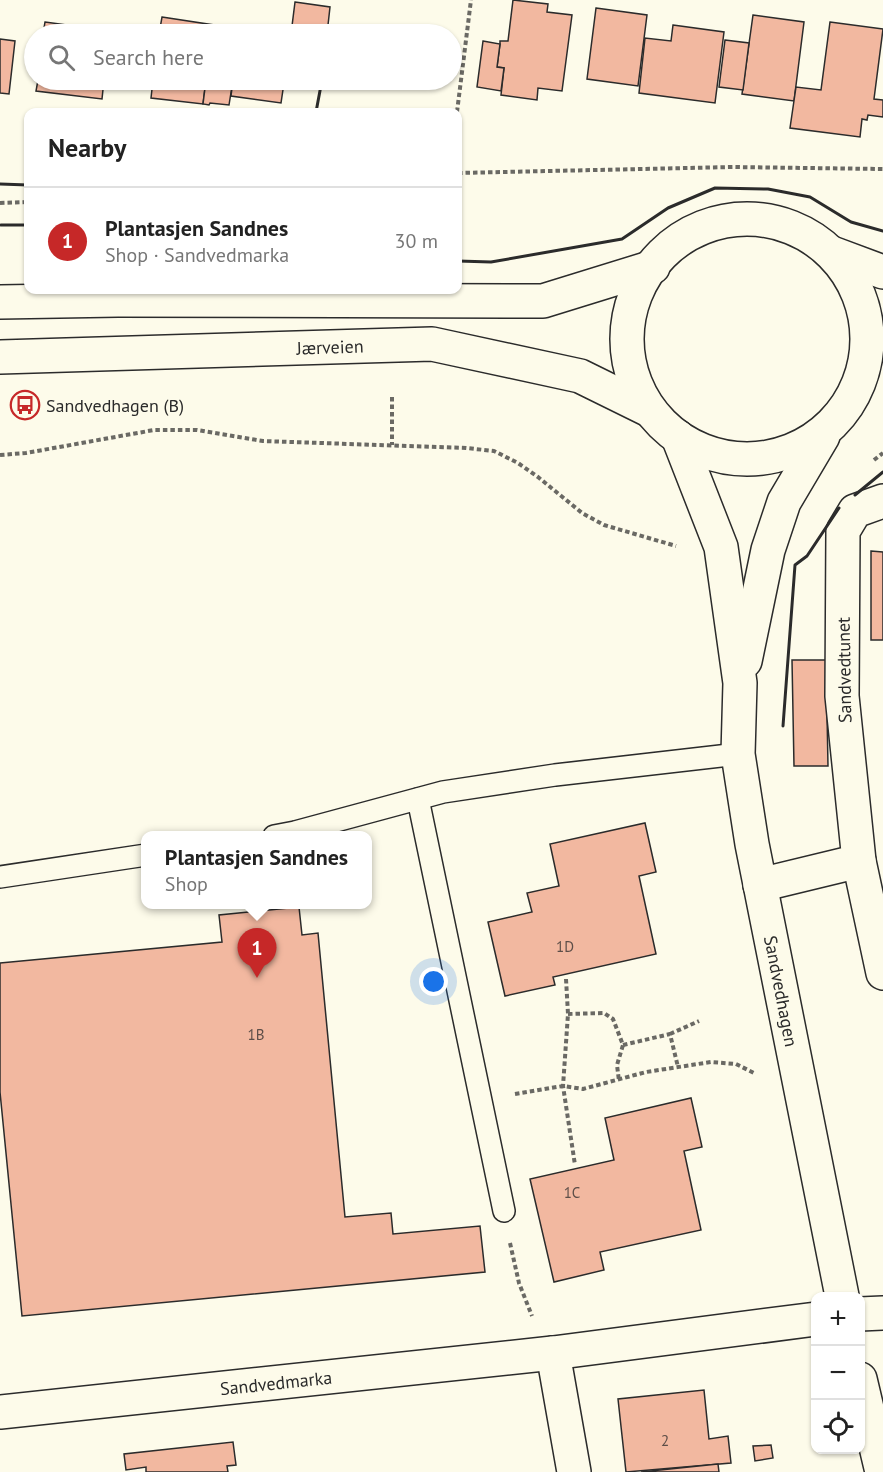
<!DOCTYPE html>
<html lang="en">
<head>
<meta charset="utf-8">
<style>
  body { margin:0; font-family:"PT Sans",sans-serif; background:#f2f2f2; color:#222 }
  .controls { position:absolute; right:18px; bottom:18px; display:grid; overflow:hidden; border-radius:12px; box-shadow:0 2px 4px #0004 }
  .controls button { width:54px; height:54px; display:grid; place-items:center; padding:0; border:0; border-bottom:2px solid #e0e0e0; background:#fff; color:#222; font:30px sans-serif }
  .you { position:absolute; left:434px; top:982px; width:21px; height:21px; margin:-15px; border:4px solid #fff; border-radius:50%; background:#1a73e8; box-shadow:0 0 0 9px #1a73e833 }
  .badge { display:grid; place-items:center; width:39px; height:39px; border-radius:50%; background:#c62828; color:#fff; font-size:20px; font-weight:700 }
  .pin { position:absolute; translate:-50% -50px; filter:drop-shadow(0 2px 3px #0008) }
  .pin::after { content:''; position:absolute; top:32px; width:21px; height:18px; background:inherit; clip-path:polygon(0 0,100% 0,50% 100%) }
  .popup { position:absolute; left:141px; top:831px; width:231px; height:78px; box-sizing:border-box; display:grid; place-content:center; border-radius:12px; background:#fff; filter:drop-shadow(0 2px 4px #0005); font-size:20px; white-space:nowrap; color:#767676 }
  .popup b { font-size:22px; color:#222 }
  .popup::after { content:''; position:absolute; left:50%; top:100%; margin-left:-12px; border:12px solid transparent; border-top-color:#fff }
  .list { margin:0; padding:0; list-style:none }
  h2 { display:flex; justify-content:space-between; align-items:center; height:78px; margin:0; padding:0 24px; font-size:26px }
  h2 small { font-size:20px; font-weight:400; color:#767676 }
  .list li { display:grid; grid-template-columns:39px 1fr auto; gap:18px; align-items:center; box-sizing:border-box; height:108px; padding:0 24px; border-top:2px solid #e0e0e0 }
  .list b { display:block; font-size:22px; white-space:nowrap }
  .list p { margin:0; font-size:20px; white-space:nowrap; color:#767676 }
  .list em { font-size:20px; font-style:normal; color:#767676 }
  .icon { flex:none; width:33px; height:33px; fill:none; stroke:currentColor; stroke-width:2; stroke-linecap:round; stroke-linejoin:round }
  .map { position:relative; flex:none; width:883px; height:1472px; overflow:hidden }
  .search { position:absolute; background:#fff; box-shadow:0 2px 4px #0004; left:24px; top:24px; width:438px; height:66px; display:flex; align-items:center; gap:15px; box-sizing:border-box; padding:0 21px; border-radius:33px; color:#767676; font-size:22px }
  .panel { position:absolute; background:#fff; box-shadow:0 2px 4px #0004; left:24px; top:108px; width:438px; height:186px; border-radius:12px }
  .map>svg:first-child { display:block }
</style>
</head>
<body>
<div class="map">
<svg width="883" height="1472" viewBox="0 0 883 1472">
  <rect width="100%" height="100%" fill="#fdfbea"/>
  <g fill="#f2b8a0" stroke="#2b2b2b" stroke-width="1.5">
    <polygon points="513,0 548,4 547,12 572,15 562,91 538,88 537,100 501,95 504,68 497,67 500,44 500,41 508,41"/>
    <polygon points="295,2 330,7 327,34 291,34"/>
    <polygon points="596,8 647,15 638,86 587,79"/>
    <polygon points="753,15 804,22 794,101 742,94"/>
    <polygon points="162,17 214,25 213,34 159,34"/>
    <polygon points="45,22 111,31 110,34 43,34"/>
    <polygon points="830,22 883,29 874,99 883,100 883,117 868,115 867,120 862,119 860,137 790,128 796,87 821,90"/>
    <polygon points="673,25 724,32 715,103 639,93 645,38 671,41"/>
    <polygon points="240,26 290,33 290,34 239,34"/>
    <polygon points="214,28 239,31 239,34 213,34"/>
    <polygon points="0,39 15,41 9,94 0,93"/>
    <polygon points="725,40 749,43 743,90 719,87"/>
    <polygon points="483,41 500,44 497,67 504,68 501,91 477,87"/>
    <polygon points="38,80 109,80 104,80 102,99 36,91"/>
    <polygon points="153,80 206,80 203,104 151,98"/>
    <polygon points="206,80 233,80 229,105 210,103 209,105 203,104"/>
    <polygon points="233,80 293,80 292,84 284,83 281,103 231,96"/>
    <polygon points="871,551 883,552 883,640 871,640"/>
    <polygon points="792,660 826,660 828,766 794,766"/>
    <polygon points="645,823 656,872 639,876 656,954 553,977 555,985 505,996 488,922 532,912 527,893 559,886 550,844"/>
    <polygon points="299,907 302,935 318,933 345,1217 391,1213 393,1234 480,1226 485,1272 22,1316 0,1092 0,963 222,942 219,915"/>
    <polygon points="691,1098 702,1147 684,1151 701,1230 600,1252 604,1270 554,1282 530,1179 614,1160 605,1118"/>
    <polygon points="704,1390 709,1439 728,1436 731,1463 626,1472 618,1399"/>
    <polygon points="233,1442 236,1465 227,1466 228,1472 146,1472 146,1467 126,1470 124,1454"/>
    <polygon points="771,1445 773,1458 755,1461 753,1446"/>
    <polygon points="718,1464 719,1472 641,1472"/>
  </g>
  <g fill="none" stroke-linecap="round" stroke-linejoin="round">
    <g stroke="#2b2b2b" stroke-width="24">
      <g id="lane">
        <polyline points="418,799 504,1211"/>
        <polyline points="274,836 295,832 443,792 555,775 738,754"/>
        <polyline points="0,877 146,855"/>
      </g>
    </g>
    <g stroke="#2b2b2b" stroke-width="36">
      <g id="street">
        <polyline points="678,437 721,547 740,683 738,754 752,844 842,1296"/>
        <polyline points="745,661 768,550 784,502 823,436"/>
        <polyline points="859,861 883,973"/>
        <polyline points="760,885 859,861 842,696 843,531 855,511 883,501"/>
        <polyline points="860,1314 883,1313"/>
        <polyline points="553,1353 574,1472"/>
        <polyline points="860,1379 882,1472"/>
        <polyline points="0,1412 553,1353 816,1319"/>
      </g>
    </g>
    <g stroke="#2b2b2b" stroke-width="36">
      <g id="primary">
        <circle cx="747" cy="339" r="120"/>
        <polyline points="832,253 883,272"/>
        <polyline points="0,302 118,300 543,301 653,267"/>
        <polyline points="0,357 432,344 580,376 649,410"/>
      </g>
    </g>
    <g stroke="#6a6964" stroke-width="4" stroke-dasharray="4.5 3" stroke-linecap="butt">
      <polyline points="457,112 471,0"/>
      <polyline points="458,173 733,167 883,169"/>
      <polyline points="0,203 28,202"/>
      <polyline points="392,397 392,445"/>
      <polyline points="0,455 26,453 154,430 197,430 263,441 466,448 494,451 518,463 538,477 582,513 604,525 676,546"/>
      <polyline points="874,460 883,453"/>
      <polyline points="566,979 568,1014 563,1086 575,1165"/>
      <polyline points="568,1014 604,1013 613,1019 623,1045 617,1065 619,1081"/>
      <polyline points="670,1034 699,1021"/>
      <polyline points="623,1045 670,1034 678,1067"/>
      <polyline points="515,1094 563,1086 583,1089 646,1072 711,1062 736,1064 756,1074"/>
      <polyline points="510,1243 519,1283 532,1316"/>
    </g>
    <use href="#lane" stroke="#fdfbea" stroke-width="21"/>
    <use href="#street" stroke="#fdfbea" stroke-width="33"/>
    <use href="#primary" stroke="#fdfbea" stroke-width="33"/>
    <g stroke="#2b2b2b" stroke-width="3">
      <polyline points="316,112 322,80"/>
      <polyline points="0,184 28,185"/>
      <polyline points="1,225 28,225"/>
      <polyline points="458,261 491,262 622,239 668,208 715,188 768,189 810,197 851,222 883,231"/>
      <polyline points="855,495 883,472"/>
      <polyline points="783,726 795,565 807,556 839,508"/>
    </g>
  </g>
  <defs>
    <g id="bus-ring" transform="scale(1.5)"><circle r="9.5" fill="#fdfbea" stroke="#c62828" stroke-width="1.5"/><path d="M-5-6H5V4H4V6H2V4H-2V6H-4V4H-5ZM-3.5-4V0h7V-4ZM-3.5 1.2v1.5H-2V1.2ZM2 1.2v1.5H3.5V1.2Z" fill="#c62828"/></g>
  </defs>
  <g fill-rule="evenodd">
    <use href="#bus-ring" x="25" y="405"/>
  </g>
  <g text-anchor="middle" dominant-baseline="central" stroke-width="4.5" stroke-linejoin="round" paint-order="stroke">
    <g font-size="15" fill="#5d4e48">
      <text x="565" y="946">1D</text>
      <text x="256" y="1034">1B</text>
      <text x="572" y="1192">1C</text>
      <text x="665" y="1440">2</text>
    </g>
    <g font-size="18" fill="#2b2b2b" stroke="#fdfbea">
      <text transform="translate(330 347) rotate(-2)">Jærveien</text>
      <text transform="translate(844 670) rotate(-91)">Sandvedtunet</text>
      <text transform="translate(781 991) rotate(79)">Sandvedhagen</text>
      <text transform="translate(276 1383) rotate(-6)">Sandvedmarka</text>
    </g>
    <g font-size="18" fill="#2b2b2b" stroke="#fdfbea" text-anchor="start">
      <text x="46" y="405">Sandvedhagen (B)</text>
    </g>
  </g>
</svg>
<div class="controls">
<button>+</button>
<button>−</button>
<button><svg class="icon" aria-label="locate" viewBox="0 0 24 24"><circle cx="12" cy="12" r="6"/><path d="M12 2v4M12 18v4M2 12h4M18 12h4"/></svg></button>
</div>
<div class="you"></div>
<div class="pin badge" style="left:257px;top:978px">1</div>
<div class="popup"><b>Plantasjen Sandnes</b>Shop</div>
<div class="search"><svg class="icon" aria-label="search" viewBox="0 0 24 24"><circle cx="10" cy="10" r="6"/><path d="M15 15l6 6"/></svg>Search here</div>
<section class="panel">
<h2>Nearby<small></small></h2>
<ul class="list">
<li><span class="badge">1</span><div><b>Plantasjen Sandnes</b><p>Shop · Sandvedmarka</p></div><em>30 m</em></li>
</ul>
</section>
</div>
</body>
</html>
